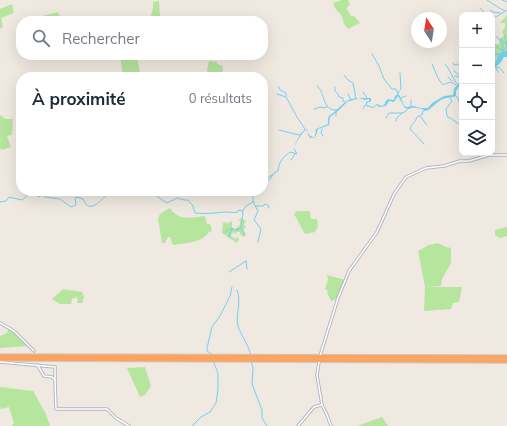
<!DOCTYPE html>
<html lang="fr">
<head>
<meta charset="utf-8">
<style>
  body { margin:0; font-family:Mulish,sans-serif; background:#f6f6f7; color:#1f2937 }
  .controls { position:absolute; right:12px; top:12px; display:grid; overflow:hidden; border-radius:8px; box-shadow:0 4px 16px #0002 }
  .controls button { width:36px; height:36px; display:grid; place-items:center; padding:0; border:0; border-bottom:1px solid #e0e1e3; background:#fff; color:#1f2937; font:20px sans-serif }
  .compass { position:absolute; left:411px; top:12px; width:36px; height:36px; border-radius:50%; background:#fff; box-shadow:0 4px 16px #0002; rotate:348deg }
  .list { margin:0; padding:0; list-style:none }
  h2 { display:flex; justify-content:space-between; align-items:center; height:52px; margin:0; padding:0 16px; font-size:17px }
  h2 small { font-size:13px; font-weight:400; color:#747a83 }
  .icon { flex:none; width:22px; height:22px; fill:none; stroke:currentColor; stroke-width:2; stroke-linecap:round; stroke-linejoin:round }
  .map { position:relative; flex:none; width:507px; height:426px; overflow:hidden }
  .search { position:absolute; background:#fff; box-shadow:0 4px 16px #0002; left:16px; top:16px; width:252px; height:44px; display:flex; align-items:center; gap:10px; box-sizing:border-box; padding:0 14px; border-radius:16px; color:#747a83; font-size:15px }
  .panel { position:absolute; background:#fff; box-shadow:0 4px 16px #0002; left:16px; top:72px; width:252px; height:124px; border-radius:16px }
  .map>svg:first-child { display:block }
</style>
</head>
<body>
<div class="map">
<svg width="507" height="426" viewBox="0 0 507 426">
  <rect width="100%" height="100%" fill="#efe9e1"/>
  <g fill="#b6e59e">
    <polygon points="342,0 348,0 350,5 346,8 351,16 354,16 360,23 348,29 344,24 342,16 335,8 333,3"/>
    <polygon points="159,1 160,16 150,19 153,8 153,2"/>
    <polygon points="12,4 14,13 1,18 3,27 0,29 0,9"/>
    <polygon points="58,12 62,21 35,21 35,18"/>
    <polygon points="507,15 507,50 498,54 497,60 492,66 492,47 500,43 499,39 504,36 502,32 505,27 505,23 500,23"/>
    <polygon points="120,55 139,55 138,62 141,77 123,77"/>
    <polygon points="209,61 217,62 217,64 223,66 222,77 210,77 207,70"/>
    <polygon points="0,115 6,119 13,119 12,135 7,136 11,147 2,150 0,148"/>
    <path d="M170,208C178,221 192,218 205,216L207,224H210L212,231L209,232C202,243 185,243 173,245L170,237H168L165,243H162L158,218L160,214Z"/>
    <polygon points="297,211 310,211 311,219 317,219 318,226 315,232 305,234 294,214"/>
    <polygon points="241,218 246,221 244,225 246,227 243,230 246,235 243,237 240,234 240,232 237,232 235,234 233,232 231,236 235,239 238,237 239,239 237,243 222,233 223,223 226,222 226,224 232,221 232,227 234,230 240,225 240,221 238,221"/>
    <polygon points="507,227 507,236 500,238 495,235 495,230"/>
    <polygon points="438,243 446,247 451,248 451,263 442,279 441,286 426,287 462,287 459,302 453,303 451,309 424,311 425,287 418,251 429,245"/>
    <polygon points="327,275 345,280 338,299 331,301 327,292 328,291 325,289 328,280"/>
    <polygon points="63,289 82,292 84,297 82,303 77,303 78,300 76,297 72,299 71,304 60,304 52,299"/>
    <polygon points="9,327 22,339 28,346 0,348 0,336 7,333"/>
    <polygon points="145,367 151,386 145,395 140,397 127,368"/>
    <polygon points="0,387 33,391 46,414 50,426 12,426 14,423 9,407 1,409 0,407"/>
    <polygon points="382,417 388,426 357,426"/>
  </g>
  <g fill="#75cff0">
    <polygon points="507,50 507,57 504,57 501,62 492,71 492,66 497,60 498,54"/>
    <path d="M462,79V82L456,91V96C452,98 447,97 443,99C436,102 432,109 426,111C424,109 414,107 411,108L409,109L405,108L398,96L394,102L389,101L386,106L379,107L377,105L373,108L366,106V102L369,101V99L365,100L359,98L347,102L338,111L330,117L329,125L318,129L316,136L314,138H310L308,135V131L306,130C301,133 295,144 294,149V148C296,141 301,130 307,129L309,135L314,138L315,136L316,129L328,124V119L329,116C345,105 343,97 365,98C367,98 369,98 371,98V101L367,103V105L373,107L377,104L382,106L385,104V102L388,99L394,100L395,96L398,94C402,97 402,104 406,107L414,106L420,108H428L432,103L444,96L453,95L454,89Z"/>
  </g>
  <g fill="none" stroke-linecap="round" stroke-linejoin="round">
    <g stroke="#75cff0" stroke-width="1">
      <polyline points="487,0 501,9 505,11"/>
      <polyline points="502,0 507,2"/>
      <polyline points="480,8 487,15"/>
      <polyline points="490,10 493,12 500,13"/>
      <polyline points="492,17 496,17 507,10"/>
      <polyline points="505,35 506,44"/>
      <polyline points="496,36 503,44 503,52"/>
      <polyline points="501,39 506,44"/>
      <polyline points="494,43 498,48 502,50"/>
      <polyline points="503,51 506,48 507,43"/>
      <polyline points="492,52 497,54"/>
      <polyline points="372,54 379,66 384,79 392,89 396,89 398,94"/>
      <polyline points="492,55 498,54"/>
      <polyline points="453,63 454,65 458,64 462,70"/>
      <path d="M432,64L439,80L443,85C449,82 451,81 456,85"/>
      <path d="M445,64C451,70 452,79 458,85"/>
      <polyline points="495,66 498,72"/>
      <polyline points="496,68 499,67 504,73"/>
      <polyline points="454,71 460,76 462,75"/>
      <polyline points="460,72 462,74"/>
      <polyline points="344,75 348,80 353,83 356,99"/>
      <polyline points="492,75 493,75"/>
      <polyline points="455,76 459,77 462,80"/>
      <polyline points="448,77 452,81"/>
      <polyline points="492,79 493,82"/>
      <path d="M317,86C326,92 321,111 337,110"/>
      <polyline points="279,87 280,90 286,93 286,96"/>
      <polyline points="335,87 335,91 338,94 339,97 343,98 343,101 345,102"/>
      <polyline points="363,92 367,98"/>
      <polyline points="398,93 401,89 400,73"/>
      <polyline points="277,94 286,97 297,117 305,129"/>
      <polyline points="348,94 351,100"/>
      <polyline points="456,96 458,98 459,102"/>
      <polyline points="401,98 406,96"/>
      <polyline points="450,98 452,101 446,109 447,116 462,126"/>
      <polyline points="411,100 411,107"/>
      <polyline points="314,109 321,107 324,108 327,107"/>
      <polyline points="363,109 365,105"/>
      <polyline points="336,112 336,116"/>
      <polyline points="420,116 427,125"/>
      <polyline points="386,118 389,113 403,113 408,109"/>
      <polyline points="396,121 396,119 402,113"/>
      <polyline points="322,129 321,133 323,136"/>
      <polyline points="279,130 299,135 301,134"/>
      <path d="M424,144L410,129C411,124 416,122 417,117L423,114L422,112L425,110"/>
      <polyline points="291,160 295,154"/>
      <polyline points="263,174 263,176 267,178 272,175"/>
      <path d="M263,183L270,179L274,173L278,171C279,162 283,157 290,152L297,154L294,149"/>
      <path d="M136,191L139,194C155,192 154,195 167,203L177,198L184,200H188L193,206L195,213C206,214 214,213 225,212C230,212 233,213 238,212L239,210L243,211"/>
      <polyline points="244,191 245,193 248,193 253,196"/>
      <path d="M0,202L6,201L9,197L22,200L31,192L39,197L42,195L45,197L60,199L71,207L76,205L75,198L77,197L83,199C90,215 99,201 107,195C110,192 115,192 119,191"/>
      <polyline points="253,202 258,211 254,220 261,229 258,242"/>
      <polyline points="256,206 263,206 265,204 268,205 269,208"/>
      <polyline points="242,229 245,235"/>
      <polyline points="225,232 231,228 236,230 241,228 243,213 242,212 246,206 253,202 253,191"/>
      <polyline points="229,237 231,230 233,229"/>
      <polyline points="246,261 247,269"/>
      <polyline points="229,272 246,261"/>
      <path d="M237,290C242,303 235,314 238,326C241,336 249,345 251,356"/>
      <polyline points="213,355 207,351 207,348 212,327 220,316 230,296 232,287"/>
      <polyline points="251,361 253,368 252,384 262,410 262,418 267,426"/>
      <polyline points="192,426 201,417 210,412 216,403 218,389 218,373 213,361"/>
    </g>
    <g stroke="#b4b7c1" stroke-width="3.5">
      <g id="street">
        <polyline points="0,323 14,331 34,351"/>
        <polyline points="320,356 338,298 349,271 377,232 394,194 406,177 426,168 444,166 460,161 469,161 489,155 507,155"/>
        <polyline points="0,362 55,367 55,380"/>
        <polyline points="319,362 317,375 322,405 327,415 331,426"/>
        <polyline points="38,366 44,376 52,377 55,380 56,409 107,409 116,418 129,426"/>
        <polyline points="298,426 314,407 321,405"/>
      </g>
    </g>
    <g stroke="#c9c9c9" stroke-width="5.5">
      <g id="highway">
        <polyline points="0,356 507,357"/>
        <polyline points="0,359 507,361"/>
      </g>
    </g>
    <use href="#street" stroke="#fff" stroke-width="1.5"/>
    <use href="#highway" stroke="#ffa35c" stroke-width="3.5"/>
  </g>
</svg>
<div class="controls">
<button>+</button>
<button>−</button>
<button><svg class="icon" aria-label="locate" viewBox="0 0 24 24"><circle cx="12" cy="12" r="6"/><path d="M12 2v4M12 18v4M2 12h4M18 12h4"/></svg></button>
<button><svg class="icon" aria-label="layers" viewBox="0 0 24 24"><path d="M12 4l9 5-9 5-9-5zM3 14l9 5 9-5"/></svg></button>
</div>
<svg class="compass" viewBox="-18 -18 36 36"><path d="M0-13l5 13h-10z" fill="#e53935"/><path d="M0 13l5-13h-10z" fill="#747a83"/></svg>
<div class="search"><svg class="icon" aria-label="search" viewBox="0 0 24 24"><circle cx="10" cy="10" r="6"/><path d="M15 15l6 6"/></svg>Rechercher</div>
<section class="panel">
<h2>À proximité<small>0 résultats</small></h2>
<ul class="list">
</ul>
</section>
</div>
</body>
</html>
